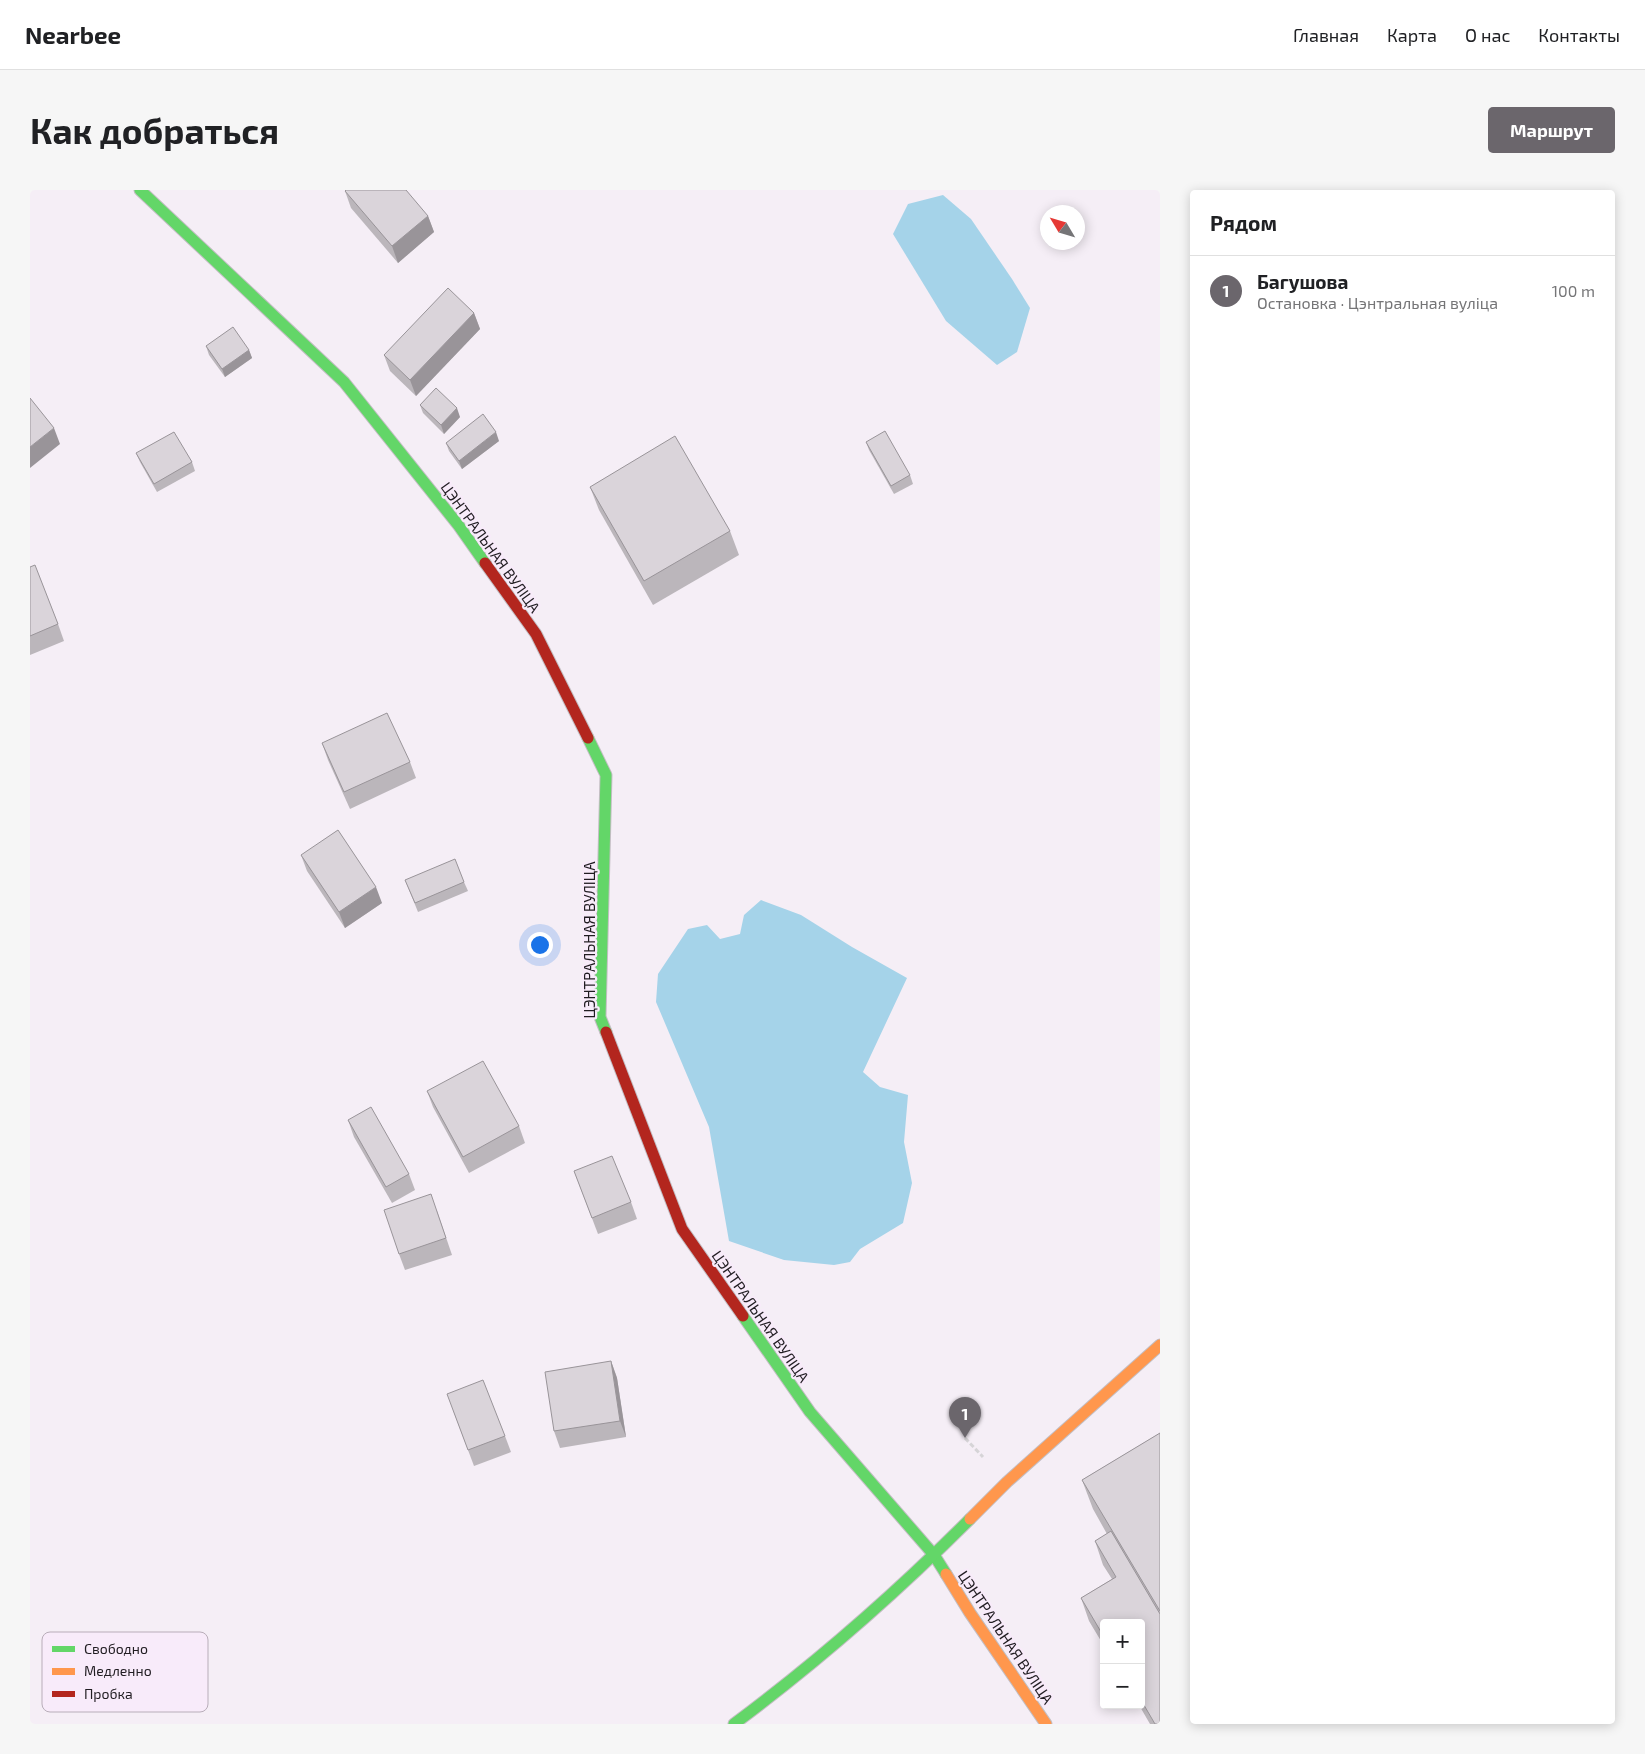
<!DOCTYPE html>
<html lang="ru">
<head>
<meta charset="utf-8">
<style>
  body { margin:0; font-family:"Exo 2",sans-serif; background:#f6f6f6; color:#202124 }
  .controls { position:absolute; right:15px; bottom:15px; display:grid; overflow:hidden; border-radius:5px; box-shadow:0 2px 12px #0003 }
  .controls button { width:45px; height:45px; display:grid; place-items:center; padding:0; border:0; border-bottom:1px solid #e0e0e0; background:#fff; color:#202124; font:25px sans-serif }
  .compass { position:absolute; left:1010px; top:15px; width:45px; height:45px; border-radius:50%; background:#fff; box-shadow:0 2px 12px #0003; rotate:308deg }
  .you { position:absolute; left:509px; top:754px; width:18px; height:18px; margin:-12px; border:4px solid #fff; border-radius:50%; background:#1a73e8; box-shadow:0 0 0 8px #1a73e833 }
  .badge { display:grid; place-items:center; width:32px; height:32px; border-radius:50%; background:#6b666c; color:#fff; font-size:16px; font-weight:700 }
  .pin { position:absolute; translate:-50% -41px; filter:drop-shadow(0 1px 2px #0008) }
  .pin::after { content:''; position:absolute; top:26px; width:18px; height:15px; background:inherit; clip-path:polygon(0 0,100% 0,50% 100%) }
  .list { margin:0; padding:0; list-style:none }
  h2 { display:flex; justify-content:space-between; align-items:center; height:65px; margin:0; padding:0 20px; font-size:21px }
  h2 small { font-size:16px; font-weight:400; color:#757577 }
  .list li { display:grid; grid-template-columns:32px 1fr auto; gap:15px; align-items:center; box-sizing:border-box; height:70px; padding:0 20px; border-top:1px solid #e0e0e0 }
  .list b { display:block; font-size:19px; white-space:nowrap }
  .list p { margin:0; font-size:16px; white-space:nowrap; color:#757577 }
  .list em { font-size:16px; font-style:normal; color:#757577 }
  .map { position:relative; flex:none; width:1130px; height:1534px; overflow:hidden; border-radius:5px }
  header { display:flex; align-items:center; gap:30px; box-sizing:border-box; height:70px; padding:0 25px; background:#fff; border-bottom:1px solid #e0e0e0 }
  header strong { font-size:24px }
  nav { display:flex; gap:28px; margin-inline-start:auto; font-size:18px }
  .intro { display:flex; align-items:center; justify-content:space-between; box-sizing:border-box; height:120px; padding:0 30px }
  h1 { margin:0; font-size:35px }
  .button { padding:12px 22px; border-radius:5px; background:#6b666c; color:#fff; font-size:18px; font-weight:700 }
  main { display:flex; gap:30px; padding:0 30px }
  aside { flex:1; background:#fff; border-radius:5px; box-shadow:0 2px 12px #0003 }
  .map>svg:first-child { display:block }
</style>
</head>
<body>
<header>
<strong>Nearbee</strong>
<nav><a>Главная</a><a>Карта</a><a>О нас</a><a>Контакты</a></nav>
</header>
<div class="intro"><h1>Как добраться</h1><a class="button">Маршрут</a></div>
<main>
<div class="map">
<svg width="1130" height="1534" viewBox="0 0 1130 1534">
  <rect width="100%" height="100%" fill="#f5eef6"/>
  <g fill="#a5d3e9">
    <polygon points="913,5 941,29 982,89 1000,118 987,162 967,175 916,131 863,44 878,14"/>
    <polygon points="731,710 771,725 822,757 877,788 833,882 850,897 878,905 874,952 882,993 873,1033 830,1059 820,1072 804,1075 754,1070 699,1051 679,937 626,812 628,784 658,739 677,735 690,749 710,744 714,725"/>
  </g>
  <g fill="none" stroke-linecap="round" stroke-linejoin="round">
    <g stroke="#c3bec3" stroke-width="13">
      <g id="fast">
        <polyline points="110,0 314,192 429,336 455,373"/>
        <polyline points="558,548 576,585 570,827 576,842"/>
        <polyline points="713,1126 780,1222 904,1365 916,1384"/>
        <path d="M704,1534C786,1473 867,1402 940,1329"/>
      </g>
    </g>
    <g stroke="#c3bec3" stroke-width="13">
      <g id="slow">
        <polyline points="940,1329 977,1292 1130,1155"/>
        <polyline points="916,1384 940,1423 1016,1534"/>
      </g>
    </g>
    <g stroke="#c3bec3" stroke-width="13">
      <g id="jam">
        <polyline points="455,373 506,444 558,548"/>
        <polyline points="576,842 652,1039 713,1126"/>
      </g>
    </g>
    <polyline stroke="#d6d4d7" stroke-width="3" stroke-dasharray="5 2.5" stroke-linecap="butt" points="935,1248 953,1267"/>
    <use href="#fast" stroke="#63d668" stroke-width="11"/>
    <use href="#slow" stroke="#ff974d" stroke-width="11"/>
    <use href="#jam" stroke="#b3261e" stroke-width="11"/>
  </g>
  <g fill="#bbb6bb">
    <polygon points="315,1 398,26 404,42 368,73 321,18"/>
    <polygon points="444,123 450,139 386,206 360,181 354,165"/>
    <polygon points="176,156 219,160 222,168 195,187 179,165"/>
    <polygon points="390,215 430,227 414,244 393,223"/>
    <polygon points="469,251 432,279 419,261 416,253"/>
    <polygon points="836,252 880,285 883,294 864,304 839,260"/>
    <polygon points="106,263 162,272 165,281 127,302 110,272"/>
    <polygon points="560,297 700,341 709,365 623,415 569,320"/>
    <polygon points="0,377 28,434 34,451 0,465"/>
    <polygon points="292,553 380,572 386,588 320,619 298,570"/>
    <polygon points="271,665 352,713 315,738 277,681"/>
    <polygon points="375,690 434,692 438,701 388,722"/>
    <polygon points="397,901 489,936 495,953 439,983 403,917"/>
    <polygon points="318,930 379,984 385,1000 362,1013 324,947"/>
    <polygon points="544,981 601,1012 607,1029 568,1044"/>
    <polygon points="407,1021 422,1065 375,1080 369,1064"/>
    <polygon points="581,1171 587,1188 596,1247 530,1258 524,1241"/>
    <polygon points="423,1220 475,1246 481,1262 444,1276"/>
    <polygon points="1130,1243 1130,1534 1120,1534 1109,1515 1111,1515 1111,1433 1074,1433 1074,1456 1059,1431 1051,1408 1082,1389 1073,1375 1065,1351 1077,1344 1063,1319 1052,1290"/>
  </g>
  <g fill="#999499">
    <polygon points="398,26 404,42 368,73 362,56"/>
    <polygon points="444,123 450,139 386,206 380,190"/>
    <polygon points="219,160 222,168 195,187 192,179"/>
    <polygon points="427,218 430,227 414,244 411,235"/>
    <polygon points="24,238 30,254 0,278 0,257"/>
    <polygon points="466,242 469,251 432,279 429,271"/>
    <polygon points="346,697 352,713 315,738 309,722"/>
    <polygon points="581,1171 587,1188 596,1247 590,1231"/>
  </g>
  <g fill="#dad4da" stroke="#999499">
    <polygon points="316,0 376,0 398,26 362,56 315,1"/>
    <polygon points="418,98 444,123 380,190 354,165"/>
    <polygon points="203,137 219,160 192,179 176,156"/>
    <polygon points="406,198 427,218 411,235 390,215"/>
    <polygon points="0,208 24,238 0,257"/>
    <polygon points="453,224 466,242 429,271 416,253"/>
    <polygon points="855,241 880,285 861,296 836,252"/>
    <polygon points="144,242 162,272 124,294 106,263"/>
    <polygon points="645,246 700,341 614,391 560,297"/>
    <polygon points="5,375 28,434 0,446 0,377"/>
    <polygon points="357,523 380,572 314,602 292,553"/>
    <polygon points="308,640 346,697 309,722 271,665"/>
    <polygon points="425,669 434,692 385,713 375,690"/>
    <polygon points="453,871 489,936 433,967 397,901"/>
    <polygon points="341,917 379,984 356,997 318,930"/>
    <polygon points="582,966 601,1012 562,1028 544,981"/>
    <polygon points="401,1004 416,1048 369,1064 354,1020"/>
    <polygon points="581,1171 590,1231 524,1241 515,1182"/>
    <polygon points="453,1190 475,1246 438,1260 417,1204"/>
    <polygon points="1130,1243 1130,1421 1052,1290"/>
    <polygon points="1081,1341 1130,1424 1130,1534 1125,1534 1111,1510 1111,1433 1074,1433 1074,1447 1051,1408 1086,1387 1065,1351"/>
  </g>
  <g text-anchor="middle" dominant-baseline="central" stroke-width="4.5" stroke-linejoin="round" paint-order="stroke">
    <g font-size="15" fill="#211d22" stroke="#f8ebfa">
      <text transform="translate(461 357) rotate(54)">ЦЭНТРАЛЬНАЯ ВУЛІЦА</text>
      <text transform="translate(559 750) rotate(-90)">ЦЭНТРАЛЬНАЯ ВУЛІЦА</text>
      <text transform="translate(731 1126) rotate(55)">ЦЭНТРАЛЬНАЯ ВУЛІЦА</text>
      <text transform="translate(976 1447) rotate(56)">ЦЭНТРАЛЬНАЯ ВУЛІЦА</text>
    </g>
  </g>
  <rect x="12" y="1442" width="166" height="80" rx="8" fill="#f8ebfa" stroke="#b8adb9" stroke-width="1"/>
  <rect x="22" y="1456" width="23" height="6" fill="#63d668"/>
  <rect x="22" y="1478" width="23" height="7" fill="#ff974d"/>
  <rect x="22" y="1501" width="23" height="6" fill="#b3261e"/>
  <g font-size="14" fill="#211d22">
    <text x="54" y="1464">Свободно</text>
    <text x="54" y="1486">Медленно</text>
    <text x="54" y="1509">Пробка</text>
  </g>
</svg>
<div class="controls">
<button>+</button>
<button>−</button>
</div>
<svg class="compass" viewBox="-18 -18 36 36"><path d="M0-13l5 13h-10z" fill="#e53935"/><path d="M0 13l5-13h-10z" fill="#757577"/></svg>
<div class="you"></div>
<div class="pin badge" style="left:935px;top:1248px">1</div>
</div>
<aside>
<h2>Рядом<small></small></h2>
<ul class="list">
<li><span class="badge">1</span><div><b>Багушова</b><p>Остановка · Цэнтральная вуліца</p></div><em>100 m</em></li>
</ul>
</aside>
</main>
</body>
</html>
